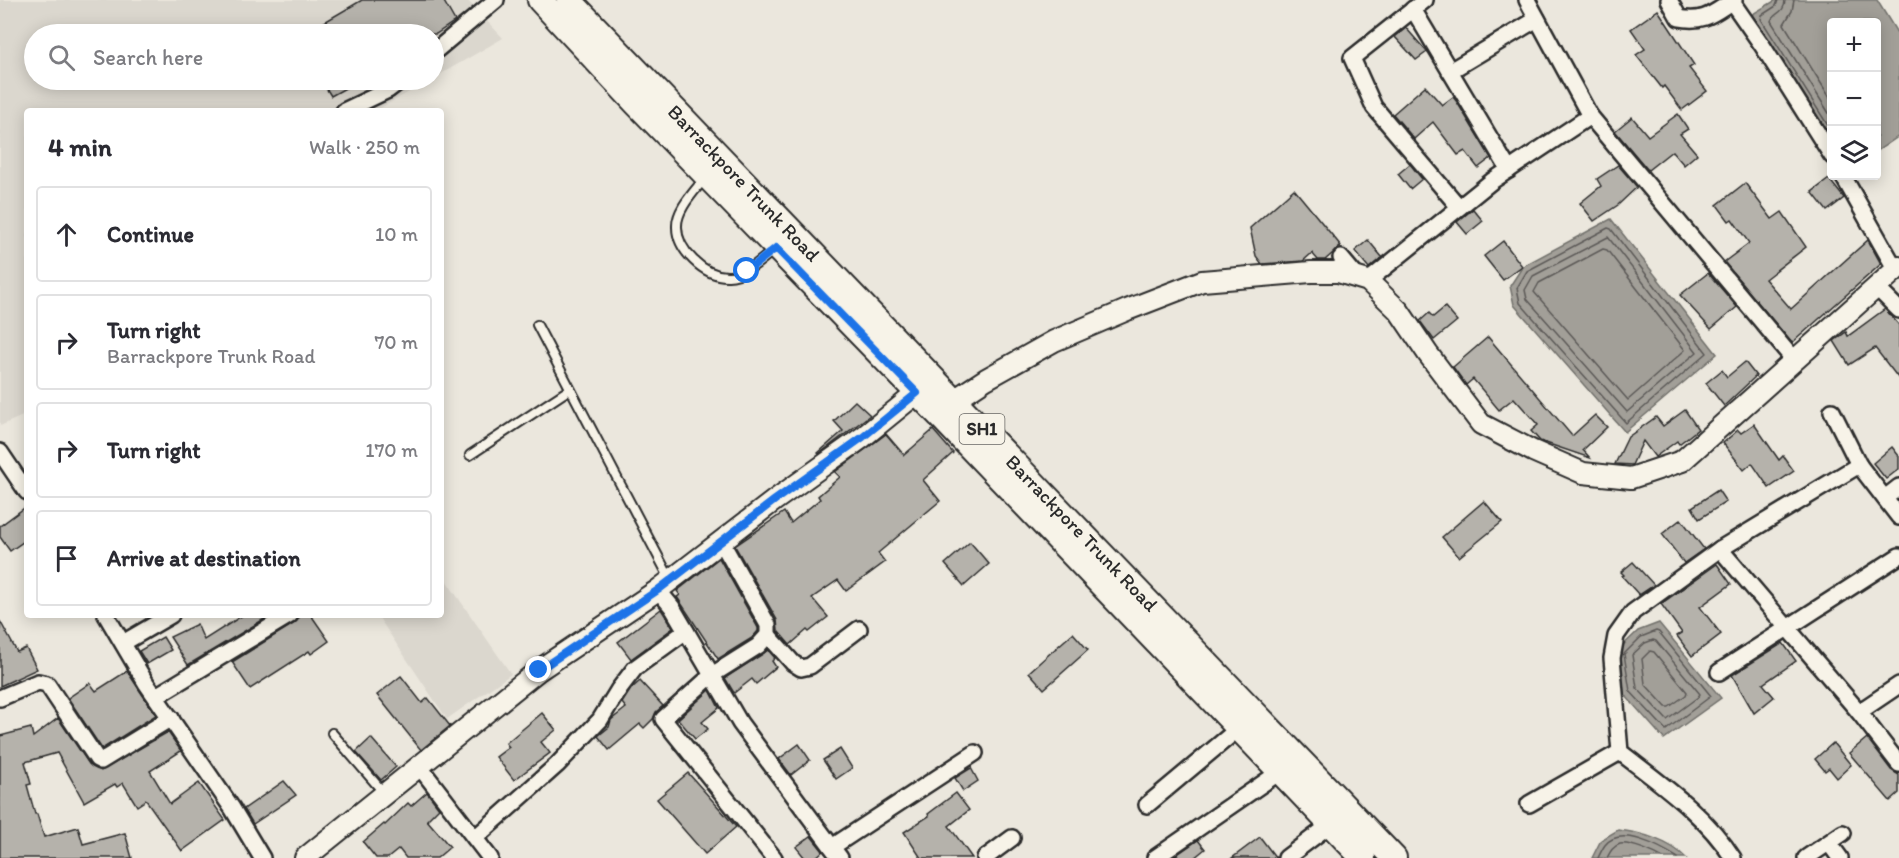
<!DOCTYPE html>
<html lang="en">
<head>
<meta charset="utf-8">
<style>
  body { margin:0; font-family:Itim,sans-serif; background:#f7f7f7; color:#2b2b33 }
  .controls { position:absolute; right:18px; top:18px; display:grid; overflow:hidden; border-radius:6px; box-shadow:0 3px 15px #0003 }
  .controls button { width:54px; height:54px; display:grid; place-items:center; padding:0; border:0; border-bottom:2px solid #e1e1e2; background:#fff; color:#2b2b33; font:30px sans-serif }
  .stop { position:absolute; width:18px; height:18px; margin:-14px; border:4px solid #1a73e8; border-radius:50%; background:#fff }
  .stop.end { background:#1a73e8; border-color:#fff; box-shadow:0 2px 6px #0008 }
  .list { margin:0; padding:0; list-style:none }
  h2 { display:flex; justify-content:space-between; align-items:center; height:78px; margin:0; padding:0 24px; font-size:26px }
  h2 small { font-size:20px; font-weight:400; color:#7c7c81 }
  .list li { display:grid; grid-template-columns:39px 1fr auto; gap:18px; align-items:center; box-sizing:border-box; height:96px; margin:0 12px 12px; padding:0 12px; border:2px solid #e1e1e2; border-radius:6px }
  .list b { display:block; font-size:22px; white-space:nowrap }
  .list p { margin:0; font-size:20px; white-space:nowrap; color:#7c7c81 }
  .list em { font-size:20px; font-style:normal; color:#7c7c81 }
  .icon { flex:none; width:33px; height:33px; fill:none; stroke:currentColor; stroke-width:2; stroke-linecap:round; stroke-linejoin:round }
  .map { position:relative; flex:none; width:1899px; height:858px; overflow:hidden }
  .search { position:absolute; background:#fff; box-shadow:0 3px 15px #0003; left:24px; top:24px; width:420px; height:66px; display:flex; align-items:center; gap:15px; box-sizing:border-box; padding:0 21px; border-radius:33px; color:#7c7c81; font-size:22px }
  .panel { position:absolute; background:#fff; box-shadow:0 3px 15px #0003; left:24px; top:108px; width:420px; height:510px; border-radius:6px }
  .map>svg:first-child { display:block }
</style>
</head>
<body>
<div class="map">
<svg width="1899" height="858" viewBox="0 0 1899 858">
  <rect width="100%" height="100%" fill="#ebe7dd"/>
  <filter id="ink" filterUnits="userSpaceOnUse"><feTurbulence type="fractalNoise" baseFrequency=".0167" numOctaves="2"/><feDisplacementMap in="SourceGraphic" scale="12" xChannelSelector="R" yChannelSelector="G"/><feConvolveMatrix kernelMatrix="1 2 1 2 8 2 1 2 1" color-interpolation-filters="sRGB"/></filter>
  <g filter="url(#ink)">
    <g fill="#dbd7ce">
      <polygon points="0,0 467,0 503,38 434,78 434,34 34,34 34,80 431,80 375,111 27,111 27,414 0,426"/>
      <polygon points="441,573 511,674 447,719 377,615 441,615"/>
    </g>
    <g fill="#a29f98" stroke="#72716c" stroke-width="1.5">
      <polygon points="1776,0 1877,0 1899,36 1899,136 1877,151 1876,22 1832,22 1831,144 1751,15"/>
      <polygon points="1611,219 1717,354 1625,432 1514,305 1510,286 1523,266"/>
      <polygon points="1659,623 1721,698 1664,739 1624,694 1618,650 1638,631"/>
      <path d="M1618,830C1640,832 1670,841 1686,858H1592L1601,840Z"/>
    </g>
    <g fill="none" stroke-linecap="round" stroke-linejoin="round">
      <g stroke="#5b5957" stroke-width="1.5">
        <polyline points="1778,0 1776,6 1762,15 1761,19 1832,132"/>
        <path d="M1785,0C1785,14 1774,12 1771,21L1832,118"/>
        <polyline points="1794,0 1792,11 1784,24 1832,101"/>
        <polygon points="1608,228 1611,229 1707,353 1626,423 1520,303 1517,288 1527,271"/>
        <polygon points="1608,237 1697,352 1627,412 1527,299 1525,290 1533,276"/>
        <polygon points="1603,249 1607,250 1685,350 1628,400 1534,292 1539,283"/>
        <polygon points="1656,631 1659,632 1711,696 1666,730 1630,691 1624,654 1641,637"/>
        <polygon points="1653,640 1656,641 1700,694 1698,697 1667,720 1637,688 1632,655 1645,643"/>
        <polygon points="1650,651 1654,652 1687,692 1686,695 1669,707 1666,707 1645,684 1642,659"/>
        <path d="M1598,858C1600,854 1602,849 1605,845C1621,825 1661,847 1678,858"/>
        <path d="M1607,858C1610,852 1613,846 1620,844C1630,842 1655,853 1663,858"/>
      </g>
    </g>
    <g fill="#b5b2ab" stroke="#2b2b2b" stroke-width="1.5">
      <polygon points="362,0 443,0 455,21 436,34 304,34"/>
      <polygon points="1658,10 1694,65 1689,68 1707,91 1682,110 1664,86 1662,88 1636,55 1645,49 1631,29"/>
      <polygon points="1406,28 1427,52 1416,60 1395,37"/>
      <polygon points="321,80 360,80 331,96"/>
      <polygon points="1425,86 1442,105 1453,97 1457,102 1491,158 1478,168 1465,151 1458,155 1433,122 1414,139 1393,114"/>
      <polygon points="1678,114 1688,129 1680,134 1697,154 1684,165 1672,151 1648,170 1615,131 1632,117 1648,136"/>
      <polygon points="1410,164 1422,179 1410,189 1398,174"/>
      <polygon points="1618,165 1637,187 1618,205 1594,221 1580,203 1601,186 1597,179"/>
      <polygon points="1829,179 1844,198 1827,211 1812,192"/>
      <polygon points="1745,183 1772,219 1782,212 1806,247 1765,279 1791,309 1868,240 1881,264 1792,343 1724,262 1749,243 1732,219 1729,221 1717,205"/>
      <polygon points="1294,189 1341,246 1325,260 1318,260 1312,253 1303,261 1262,264 1256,256 1250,228"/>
      <polygon points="1473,209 1483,221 1467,234 1457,222"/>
      <polygon points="1368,240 1382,257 1369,268 1355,251"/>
      <polygon points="1503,241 1522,266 1503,280 1484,256"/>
      <polygon points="1708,273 1737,307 1711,329 1680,295"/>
      <polygon points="1445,307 1457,321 1434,340 1420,321 1429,313 1433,317"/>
      <polygon points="1885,309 1899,325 1899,379 1875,348 1849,365 1834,341 1846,332 1848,336"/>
      <polygon points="1488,337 1572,436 1595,415 1607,427 1583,450 1590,458 1540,441 1531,431 1538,425 1514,398 1499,410 1473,379 1466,385 1453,367"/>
      <polygon points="1745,362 1756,376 1724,406 1706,383 1722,370 1727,377"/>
      <polygon points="855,401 870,415 819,454 818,453 843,431 834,421"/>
      <polygon points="1685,410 1698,429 1679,444 1677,441 1655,457 1643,441 1632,465 1615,464 1628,437 1656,417 1663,426"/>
      <polygon points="1754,424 1779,460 1783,456 1794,471 1769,488 1752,463 1744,470 1723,443 1738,430 1741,433"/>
      <polygon points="933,430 953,453 923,480 940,501 878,553 885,562 846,591 838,580 812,598 828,617 809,632 807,630 790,645 778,631 777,620 735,546 784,512 791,523 820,499 818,496 840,477 835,472 886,434 904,455"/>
      <polygon points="1892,447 1899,456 1899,469 1886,479 1873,463"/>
      <polygon points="1718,490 1726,502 1699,519 1692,507"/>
      <polygon points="1484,501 1502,522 1459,557 1442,537"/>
      <polygon points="27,506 27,539 10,551 0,537 0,526"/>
      <polygon points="1681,519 1704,549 1684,563 1662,534"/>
      <polygon points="970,542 989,564 964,586 945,564"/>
      <polygon points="719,558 758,628 758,631 752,638 718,659 677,597 680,595 677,591"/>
      <polygon points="1633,562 1654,585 1639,595 1622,576 1624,575 1621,572"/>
      <polygon points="1717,564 1731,584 1700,607 1721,634 1692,656 1677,636 1682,633 1661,604"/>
      <polygon points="661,609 673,628 631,659 618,642"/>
      <polygon points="243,615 271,615 188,665 170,637 197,624 204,640"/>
      <polygon points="300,615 311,615 329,641 311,654 309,651 250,689 232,662 295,623"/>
      <polygon points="0,621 17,652 26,648 37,669 0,686"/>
      <polygon points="1073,633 1088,650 1044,689 1029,672"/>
      <polygon points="163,637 171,650 147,664 139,651"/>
      <polygon points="1783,643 1796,661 1763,684 1774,697 1754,713 1732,675"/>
      <polygon points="768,650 775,658 772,661 776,667 756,684 752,679 734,693 725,678"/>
      <polygon points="127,671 156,715 102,749 68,698 90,683 96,691"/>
      <polygon points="401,676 422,703 428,698 450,726 421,750 377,695"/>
      <polygon points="640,681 663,706 656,712 653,719 644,728 640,724 609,750 598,736 609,727 611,720 626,708 622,703 631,689"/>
      <polygon points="710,690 719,708 702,722 708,729 695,739 678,719"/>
      <polygon points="542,713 556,730 541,742 550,753 514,780 496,757 509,747 506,743"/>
      <polygon points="58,718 89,764 101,771 168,732 181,751 150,771 170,804 199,783 225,820 182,851 146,800 137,806 123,783 117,787 115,784 84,802 57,753 25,762 31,784 27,785 35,814 37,814 44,837 78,827 83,844 125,833 132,858 0,858 0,736 31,728 33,737"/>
      <polygon points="371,738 396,767 381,780 356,752"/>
      <polygon points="1867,738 1891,770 1899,775 1899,793 1890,801 1849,753"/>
      <polygon points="1833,743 1851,765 1837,778 1829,768 1825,771 1815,759"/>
      <polygon points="799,744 810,760 791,775 779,759"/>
      <polygon points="840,749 852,768 836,779 823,760"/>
      <polygon points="971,768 978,781 963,791 955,778"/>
      <polygon points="688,773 736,827 705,854 657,799"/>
      <polygon points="284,781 296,795 253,824 244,809"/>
      <polygon points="427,792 439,808 427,820 450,847 437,858 406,858 399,849 388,858 376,858 363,842 384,824 385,825 408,803 411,806"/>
      <polygon points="956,793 969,810 949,826 972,858 921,858 904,832 929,816 928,814"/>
      <polygon points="811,836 823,851 815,858 805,858 796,847"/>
      <polygon points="1260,837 1276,858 1232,858"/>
      <polygon points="1198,840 1205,849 1194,858 1172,858"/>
    </g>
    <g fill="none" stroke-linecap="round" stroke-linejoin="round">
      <g stroke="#2b2b2b" stroke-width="12">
        <g id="service">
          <path d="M704,179C694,192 676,210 677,227C677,250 704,276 727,276C745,277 762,259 775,249"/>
          <polyline points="537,325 670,579"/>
          <polyline points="470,455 570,389"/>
          <polyline points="332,733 384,793"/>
        </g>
      </g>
      <g stroke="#2b2b2b" stroke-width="20">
        <g id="minor">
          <polyline points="1425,0 1352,58 1374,107 1459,207"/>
          <polyline points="1527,0 1590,116"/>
          <path d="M1669,0L1679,18C1705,23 1713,13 1734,0"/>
          <polyline points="1732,2 1762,45 1832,156"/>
          <polyline points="1413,9 1509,170"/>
          <polyline points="434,52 496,0"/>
          <polyline points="1450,71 1537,19"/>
          <polyline points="344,111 388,90 401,80"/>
          <polyline points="1843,176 1896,270"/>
          <polyline points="1341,258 1357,277"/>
          <polyline points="1368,281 1492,181 1590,116 1794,360"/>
          <polyline points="1876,287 1899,310"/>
          <polyline points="1832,411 1859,465 1899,517"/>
          <polyline points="0,452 27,492"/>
          <polyline points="1885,498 1899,487"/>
          <polyline points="721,541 768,625 768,635 758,646 712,675 663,719 774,858"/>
          <polyline points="1720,549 1859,465"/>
          <polyline points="658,590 672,607 740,723 840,858"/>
          <polyline points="106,615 146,683 232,808 262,858"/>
          <polyline points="768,635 793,663 801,668 810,666 859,629"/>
          <polyline points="123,643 171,615"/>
          <polyline points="1719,672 1899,556"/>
          <polyline points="156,696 290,615"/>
          <polyline points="0,698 38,682 47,684 97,759 101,761 171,718"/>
          <polyline points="1859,712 1899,685"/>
          <polyline points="419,766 490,858"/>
          <polyline points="1529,804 1620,752"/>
          <polyline points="1147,805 1239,728"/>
          <polyline points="475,838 557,765 600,720 619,689 635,668 686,631"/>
          <polyline points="1829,843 1840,858"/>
          <polyline points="832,847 975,753"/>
          <polyline points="985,858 1012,838"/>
          <polyline points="1155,858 1281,771"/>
          <polyline points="1286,858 1331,824"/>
          <path d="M1733,858C1705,814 1661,784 1620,752L1612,658L1616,636L1633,612L1720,549L1859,712L1899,764"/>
          <polyline points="1806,858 1843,833"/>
        </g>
      </g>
      <g stroke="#2b2b2b" stroke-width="24">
        <g id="tertiary">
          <polyline points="954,400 986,379 1054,341 1127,310 1202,281 1311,272 1338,272 1368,281 1399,311 1428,354 1481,424 1533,451 1583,473 1631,478 1682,461 1899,267"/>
          <polyline points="305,858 539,670 658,590 775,500 863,437 928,384"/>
        </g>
      </g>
      <g stroke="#2b2b2b" stroke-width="28">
        <g id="primary">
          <polyline points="540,0 636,103 943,419 1363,858"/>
          <polyline points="569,0 1394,858"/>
        </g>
      </g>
      <use href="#service" stroke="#f7f3e8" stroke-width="8"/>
      <use href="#minor" stroke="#f7f3e8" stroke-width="15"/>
      <use href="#tertiary" stroke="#f7f3e8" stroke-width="20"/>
      <use href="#primary" stroke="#f7f3e8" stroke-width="24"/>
    </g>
  </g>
  <g fill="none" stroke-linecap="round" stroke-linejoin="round" filter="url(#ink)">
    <polyline stroke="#1a73e8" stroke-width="8" points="539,670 658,590 775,500 863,437 917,393 776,248 747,271"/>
  </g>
  <g text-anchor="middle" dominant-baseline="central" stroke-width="4.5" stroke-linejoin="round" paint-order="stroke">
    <rect fill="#f7f3e8" stroke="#686764" stroke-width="1.5" x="959.5" y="414" width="45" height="30" rx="4.5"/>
    <g font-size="18" font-weight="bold" fill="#2b2b2b">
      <text x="982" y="429">SH1</text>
    </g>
    <g font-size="20" fill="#2b2b2b" stroke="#f7f3e8">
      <text transform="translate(744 183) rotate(46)">Barrackpore Trunk Road</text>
      <text transform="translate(1082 533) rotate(46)">Barrackpore Trunk Road</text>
    </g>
  </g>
</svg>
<div class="controls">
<button>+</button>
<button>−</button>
<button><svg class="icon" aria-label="layers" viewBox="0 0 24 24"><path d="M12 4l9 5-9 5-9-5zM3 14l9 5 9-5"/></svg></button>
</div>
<div class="stop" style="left:747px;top:271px"></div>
<div class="stop end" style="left:539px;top:670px"></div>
<div class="search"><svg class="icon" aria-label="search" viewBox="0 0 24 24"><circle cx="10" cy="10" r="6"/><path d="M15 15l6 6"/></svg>Search here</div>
<section class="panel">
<h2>4 min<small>Walk · 250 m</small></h2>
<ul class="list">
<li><svg class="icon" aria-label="ahead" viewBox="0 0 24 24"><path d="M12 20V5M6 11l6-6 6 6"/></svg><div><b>Continue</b></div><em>10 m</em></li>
<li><svg class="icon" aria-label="right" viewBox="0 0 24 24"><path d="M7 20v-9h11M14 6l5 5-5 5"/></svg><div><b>Turn right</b><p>Barrackpore Trunk Road</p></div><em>70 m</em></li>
<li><svg class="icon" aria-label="right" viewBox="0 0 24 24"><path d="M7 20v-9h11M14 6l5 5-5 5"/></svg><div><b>Turn right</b></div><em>170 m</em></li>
<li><svg class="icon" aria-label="arrive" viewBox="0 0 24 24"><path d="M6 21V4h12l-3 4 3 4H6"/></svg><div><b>Arrive at destination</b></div></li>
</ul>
</section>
</div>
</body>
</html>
